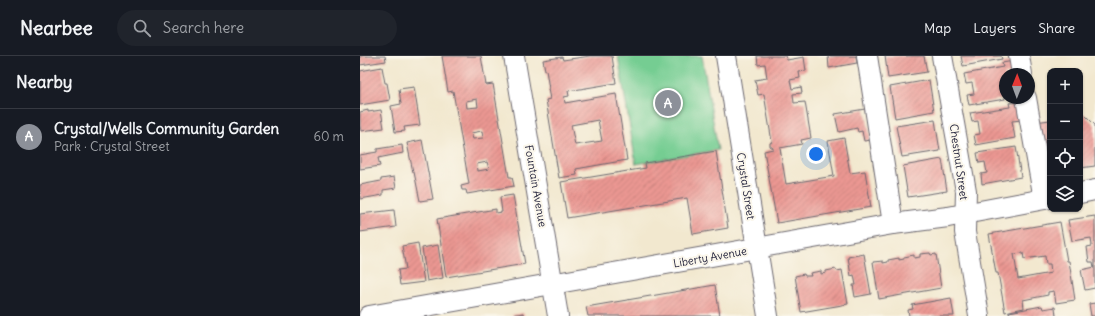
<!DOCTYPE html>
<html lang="en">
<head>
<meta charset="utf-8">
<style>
  body { margin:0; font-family:Delius,sans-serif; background:#20242c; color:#f1f3f6 }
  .controls { position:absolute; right:12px; top:12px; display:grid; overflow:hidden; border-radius:8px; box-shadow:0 1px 3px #0004 }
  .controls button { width:36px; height:36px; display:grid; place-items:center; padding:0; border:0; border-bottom:1px solid #363941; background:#171b24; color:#f1f3f6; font:20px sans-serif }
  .compass { position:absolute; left:639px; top:12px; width:36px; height:36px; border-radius:50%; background:#171b24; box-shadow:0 1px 3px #0004; rotate:1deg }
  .you { position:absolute; left:456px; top:98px; width:14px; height:14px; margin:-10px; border:3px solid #fff; border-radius:50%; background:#1a73e8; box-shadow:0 0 0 6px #1a73e833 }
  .badge { display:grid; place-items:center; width:26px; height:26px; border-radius:50%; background:#8c9099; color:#fff; font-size:13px; font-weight:700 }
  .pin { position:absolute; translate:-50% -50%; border:2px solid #fff; box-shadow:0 1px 4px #0006 }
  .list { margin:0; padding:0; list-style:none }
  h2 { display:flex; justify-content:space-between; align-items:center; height:52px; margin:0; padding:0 16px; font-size:17px }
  h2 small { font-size:13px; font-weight:400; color:#9ea1a6 }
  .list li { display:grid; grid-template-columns:26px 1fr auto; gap:12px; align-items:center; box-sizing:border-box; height:56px; padding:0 16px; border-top:1px solid #363941 }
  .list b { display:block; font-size:15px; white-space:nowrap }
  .list p { margin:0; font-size:13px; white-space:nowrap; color:#9ea1a6 }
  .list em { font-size:13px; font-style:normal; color:#9ea1a6 }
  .icon { flex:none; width:22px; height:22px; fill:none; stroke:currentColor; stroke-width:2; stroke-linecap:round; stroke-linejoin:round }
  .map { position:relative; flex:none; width:735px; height:260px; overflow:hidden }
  header { display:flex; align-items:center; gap:24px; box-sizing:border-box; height:56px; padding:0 20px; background:#171b24; border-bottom:1px solid #363941 }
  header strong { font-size:19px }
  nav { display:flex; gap:22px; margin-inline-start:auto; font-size:14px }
  .search { width:280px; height:36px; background:#20242c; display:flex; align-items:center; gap:10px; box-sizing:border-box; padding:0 14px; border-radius:22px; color:#9ea1a6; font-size:15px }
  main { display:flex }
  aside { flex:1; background:#171b24 }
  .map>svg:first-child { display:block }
</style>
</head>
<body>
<header>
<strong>Nearbee</strong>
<div class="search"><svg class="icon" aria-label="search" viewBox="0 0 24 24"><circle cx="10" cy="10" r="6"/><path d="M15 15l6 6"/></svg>Search here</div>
<nav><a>Map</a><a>Layers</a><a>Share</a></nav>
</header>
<main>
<aside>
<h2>Nearby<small></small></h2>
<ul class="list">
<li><span class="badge">A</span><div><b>Crystal/Wells Community Garden</b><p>Park · Crystal Street</p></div><em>60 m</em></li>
</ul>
</aside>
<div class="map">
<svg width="735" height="260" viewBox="0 0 735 260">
  <defs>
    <pattern id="building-hatch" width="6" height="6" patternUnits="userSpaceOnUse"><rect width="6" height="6" fill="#eb9792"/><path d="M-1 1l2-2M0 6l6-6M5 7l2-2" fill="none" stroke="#be7b78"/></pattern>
  </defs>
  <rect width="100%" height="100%" fill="#fbf7ec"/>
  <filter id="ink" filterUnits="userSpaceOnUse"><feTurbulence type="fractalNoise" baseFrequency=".025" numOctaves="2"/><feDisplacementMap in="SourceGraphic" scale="8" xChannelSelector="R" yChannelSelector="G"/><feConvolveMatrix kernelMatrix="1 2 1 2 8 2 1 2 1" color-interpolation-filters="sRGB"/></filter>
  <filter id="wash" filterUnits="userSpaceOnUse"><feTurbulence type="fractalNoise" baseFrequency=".012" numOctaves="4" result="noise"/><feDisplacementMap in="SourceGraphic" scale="16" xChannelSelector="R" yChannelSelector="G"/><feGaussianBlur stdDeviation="0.9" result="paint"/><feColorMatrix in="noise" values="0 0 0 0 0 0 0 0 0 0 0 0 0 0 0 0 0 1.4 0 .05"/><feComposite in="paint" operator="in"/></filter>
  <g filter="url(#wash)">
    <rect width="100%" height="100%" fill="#f2e8cf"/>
    <polygon fill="#75cd92" stroke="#4c7866" points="258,0 342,0 358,94 276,108"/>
    <g id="blocks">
      <g fill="url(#building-hatch)" fill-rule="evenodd">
        <polygon points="0,0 25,0 26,5 0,9"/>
        <path d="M82,0H121L126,29L133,28L149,121H152L154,130L107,138L106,134H102L101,130L109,128L93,35L88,36ZM117,43L118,51L107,52L106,45ZM122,75L123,82L113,83L111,77ZM127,106L129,113L118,115L117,108Z"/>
        <path d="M230,0H252L256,27L208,35L209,40L204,41L205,47L256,38L267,104L216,113L217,119L199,122L186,44L190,43L188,33H189L186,14H185L183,4L202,1L203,4ZM238,64L242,85L215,89L211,69Z"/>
        <polygon points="397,0 426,0 427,4 444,1 446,15 439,16 440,22 430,24 432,33 441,31 442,37 433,38 434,47 445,46 451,82 441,84 442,88 420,92 426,128 474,120 468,85 484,82 490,117 505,115 511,151 417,167 404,95 413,93 413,92 410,90 410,87 412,86 404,38 398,39 395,24 407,22 405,8 398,9"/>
        <polygon points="468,0 496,0 497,7 469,12"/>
        <polygon points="525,0 564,0 567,16 528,22"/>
        <polygon points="601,0 641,0 642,3 603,10"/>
        <polygon points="654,5 656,18 645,18 645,43 609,49 607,39 614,38 612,27 606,28 604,18 643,11 642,7"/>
        <polygon points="22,11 25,27 27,27 30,44 0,49 0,15"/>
        <polygon points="569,24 574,55 535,62 530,31"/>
        <polygon points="54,31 60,69 44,71 45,75 35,76 31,50 41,48 39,33"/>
        <polygon points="659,46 662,64 652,65 655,82 616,89 614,79 620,78 619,72 618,65 612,66 610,57 650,51 649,47"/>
        <polygon points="505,53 511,84 504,85 502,75 498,76 497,72 479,76 475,58"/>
        <polygon points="8,54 8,56 21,54 24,72 1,75 0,70 0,56"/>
        <polygon points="724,58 735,69 735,110 720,112 720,59"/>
        <polygon points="575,64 580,95 542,101 536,70"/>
        <polygon points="690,64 690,117 684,118 675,66"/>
        <polygon points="62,84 73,143 60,145 54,116 53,116 47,87"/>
        <polygon points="42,89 43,97 18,102 20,110 0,113 0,99 17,96 17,93"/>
        <polygon points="656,91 661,121 622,128 621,118 627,117 625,106 619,107 617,97"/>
        <polygon points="356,95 368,172 333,178 327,142 207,162 201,126 286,112 285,107"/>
        <polygon points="582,103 587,135 548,141 543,110"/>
        <polygon points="34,121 36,132 23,134 23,139 0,143 0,129 21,125 21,123"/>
        <polygon points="153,139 165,208 86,221 77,163 136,153 136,157 142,156 140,141"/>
        <polygon points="34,154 36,171 0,176 0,158"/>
        <polygon points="735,160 735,211 734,211 733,206 729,206 727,191 732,190 731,182 712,185 708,164"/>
        <path d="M700,166L707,205H709L715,244L696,247L694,235L688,236V239L663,244L664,252L645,256L638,217H636L629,178ZM663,197L664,203L685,200L686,208H690L691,217L658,223L654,198Z"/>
        <polygon points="58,187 64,226 40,229 38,214 46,213 42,190"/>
        <polygon points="78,189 83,222 67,225 62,192"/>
        <polygon points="570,197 571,199 576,198 581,232 519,243 513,206 523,205 523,207 528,206 528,204 539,202 539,204 544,203 544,201 554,199 554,202 560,201 560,198"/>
        <polygon points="504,198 511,238 495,241 493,229 496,229 494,219 491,220 488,201"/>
        <polygon points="735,211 735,232 725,234 721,214"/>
        <polygon points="476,213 477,215 482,214 488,248 441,256 435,220 444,218 445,220 451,220 450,217 461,215 461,218 466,217 466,215"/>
        <polygon points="355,229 360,260 228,260 226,251"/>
        <polygon points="591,242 594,260 549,260 548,254 553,253 552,249"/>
        <polygon points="735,247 735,260 731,260 729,248"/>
        <polygon points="682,250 683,253 695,251 696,260 650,260 649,256"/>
        <polygon points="163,257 164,260 152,260 152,259"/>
      </g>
    </g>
  </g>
  <g filter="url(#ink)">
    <use href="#blocks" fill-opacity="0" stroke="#6b676f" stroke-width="1"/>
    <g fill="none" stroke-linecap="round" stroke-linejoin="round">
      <g stroke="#6b676f" stroke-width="22">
        <g id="minor">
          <polyline points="154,0 198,260"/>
          <polyline points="366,0 408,260"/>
          <polyline points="507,0 533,168"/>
          <polyline points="582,0 606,135 605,176 619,260"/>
          <polyline points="659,0 662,18"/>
          <polyline points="666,42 684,143"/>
          <polyline points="720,137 735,134"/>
          <polyline points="9,260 533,168 588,161 690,142"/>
        </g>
      </g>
      <use href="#minor" stroke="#fff" stroke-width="20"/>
    </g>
  </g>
  <g text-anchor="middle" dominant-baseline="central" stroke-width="4" stroke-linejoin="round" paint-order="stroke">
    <g font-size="11" fill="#22223b" stroke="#fbf7ec">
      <text transform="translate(599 106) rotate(82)">Chestnut Street</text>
      <text transform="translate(176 130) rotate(80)">Fountain Avenue</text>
      <text transform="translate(386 130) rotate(81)">Crystal Street</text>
      <text transform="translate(350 201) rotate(-10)">Liberty Avenue</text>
    </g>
  </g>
</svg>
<div class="controls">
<button>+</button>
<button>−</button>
<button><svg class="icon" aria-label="locate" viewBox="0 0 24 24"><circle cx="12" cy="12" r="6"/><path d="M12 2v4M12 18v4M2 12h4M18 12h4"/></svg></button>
<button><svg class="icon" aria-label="layers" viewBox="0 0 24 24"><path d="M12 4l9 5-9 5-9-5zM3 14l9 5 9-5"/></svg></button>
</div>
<svg class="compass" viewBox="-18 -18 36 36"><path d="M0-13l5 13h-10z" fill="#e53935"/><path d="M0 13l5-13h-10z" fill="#9ea1a6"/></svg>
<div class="you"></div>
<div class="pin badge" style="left:308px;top:47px">A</div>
</div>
</main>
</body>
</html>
